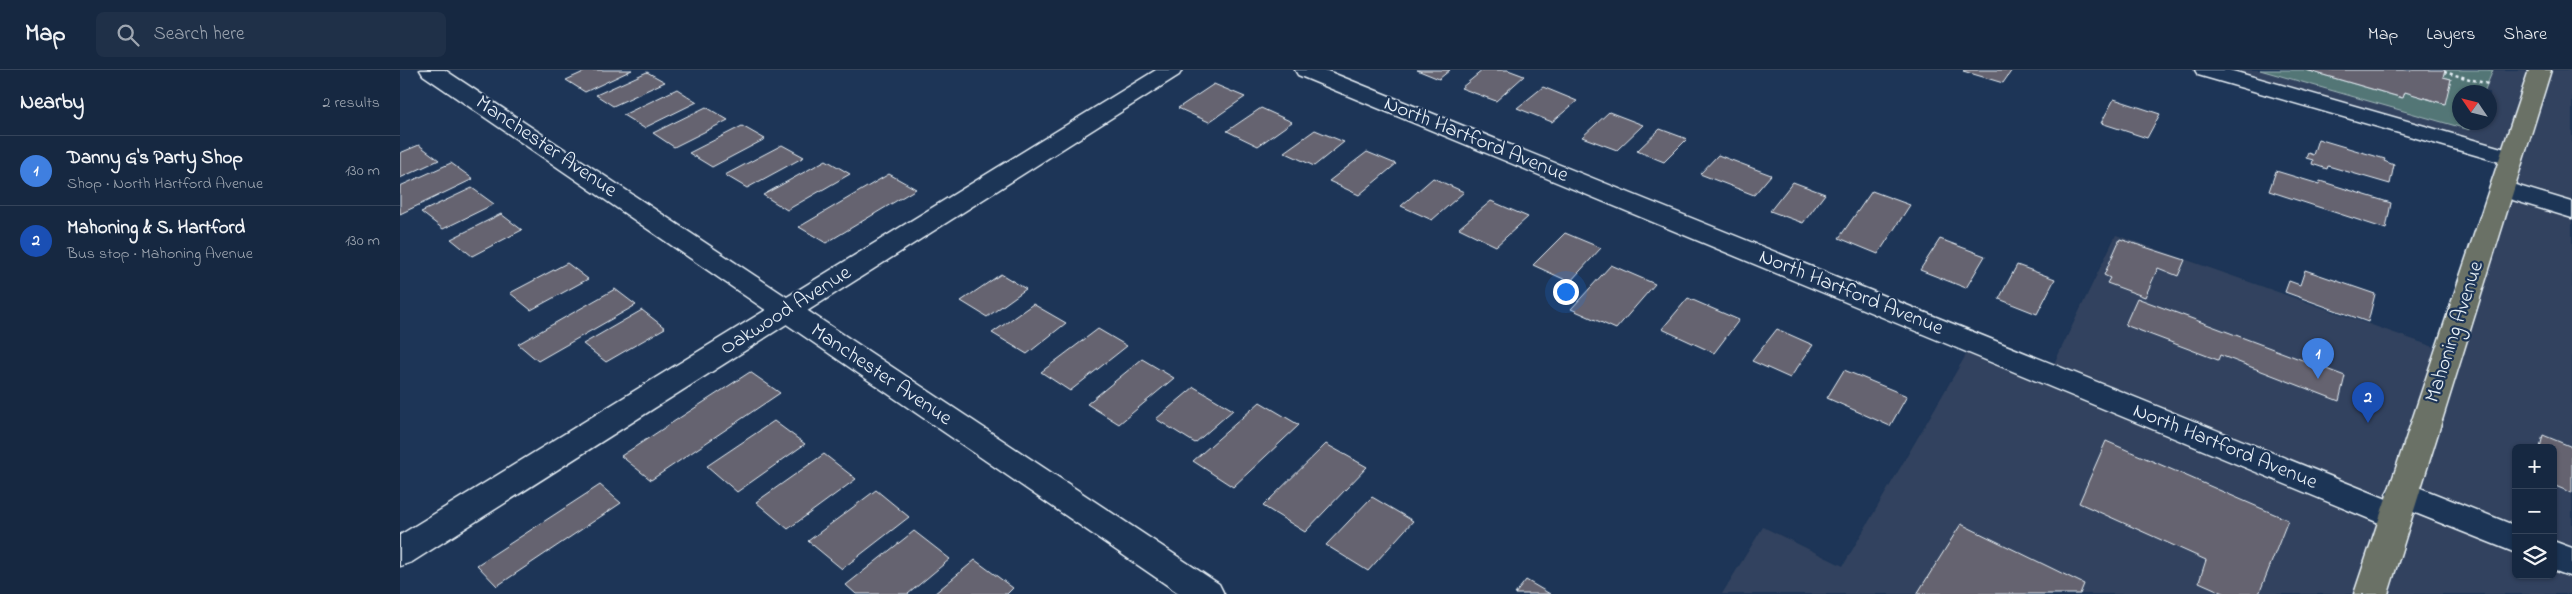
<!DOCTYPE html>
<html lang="en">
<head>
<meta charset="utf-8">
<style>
  body { margin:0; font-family:"Indie Flower",sans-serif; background:#1f3048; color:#f1f3f6 }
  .controls { position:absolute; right:15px; bottom:15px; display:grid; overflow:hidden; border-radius:8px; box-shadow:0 1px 4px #0004 }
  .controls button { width:45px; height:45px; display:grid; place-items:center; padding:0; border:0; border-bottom:1px solid #35445a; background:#162841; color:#f1f3f6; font:25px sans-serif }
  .compass { position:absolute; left:2052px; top:15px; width:45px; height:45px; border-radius:50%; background:#162841; box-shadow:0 1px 4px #0004; rotate:305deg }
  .you { position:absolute; left:1165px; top:221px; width:18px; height:18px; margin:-12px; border:4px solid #fff; border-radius:50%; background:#1a73e8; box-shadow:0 0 0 8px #1a73e833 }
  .badge { display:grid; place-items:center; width:32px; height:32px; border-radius:50%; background:#ffd166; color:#fff; font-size:16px; font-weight:700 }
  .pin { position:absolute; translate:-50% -41px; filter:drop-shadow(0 1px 2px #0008) }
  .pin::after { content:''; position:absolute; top:26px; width:18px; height:15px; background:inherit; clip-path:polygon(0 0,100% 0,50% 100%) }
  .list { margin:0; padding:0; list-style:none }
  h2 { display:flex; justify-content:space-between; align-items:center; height:65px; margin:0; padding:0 20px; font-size:21px }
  h2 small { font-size:16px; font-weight:400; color:#9ea6b1 }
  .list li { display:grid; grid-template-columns:32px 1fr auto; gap:15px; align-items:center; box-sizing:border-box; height:70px; padding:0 20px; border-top:1px solid #35445a }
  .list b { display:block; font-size:19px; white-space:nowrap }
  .list p { margin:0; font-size:16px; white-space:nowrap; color:#9ea6b1 }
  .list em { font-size:16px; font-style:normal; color:#9ea6b1 }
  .icon { flex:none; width:28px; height:28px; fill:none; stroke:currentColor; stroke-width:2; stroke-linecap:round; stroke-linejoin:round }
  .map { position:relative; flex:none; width:2172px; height:524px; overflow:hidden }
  header { display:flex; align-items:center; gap:30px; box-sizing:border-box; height:70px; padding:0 25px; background:#162841; border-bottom:1px solid #35445a }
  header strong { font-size:24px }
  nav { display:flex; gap:28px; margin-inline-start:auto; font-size:18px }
  .search { width:350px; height:45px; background:#1f3048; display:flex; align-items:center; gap:12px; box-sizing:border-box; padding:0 18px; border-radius:8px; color:#9ea6b1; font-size:19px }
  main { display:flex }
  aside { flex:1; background:#162841 }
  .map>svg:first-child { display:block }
</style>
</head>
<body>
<header>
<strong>Map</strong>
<div class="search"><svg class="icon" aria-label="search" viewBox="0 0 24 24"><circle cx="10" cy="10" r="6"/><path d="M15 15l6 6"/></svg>Search here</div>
<nav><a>Map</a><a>Layers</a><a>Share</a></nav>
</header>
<main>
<aside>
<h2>Nearby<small>2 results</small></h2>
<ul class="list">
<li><span class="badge" style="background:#3f7fe0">1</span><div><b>Danny G's Party Shop</b><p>Shop · North Hartford Avenue</p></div><em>130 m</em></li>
<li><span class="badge" style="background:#1a4fb4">2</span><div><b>Mahoning &amp; S. Hartford</b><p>Bus stop · Mahoning Avenue</p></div><em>130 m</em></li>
</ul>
</aside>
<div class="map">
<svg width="2172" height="524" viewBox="0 0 2172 524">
  <rect width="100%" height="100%" fill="#1d3557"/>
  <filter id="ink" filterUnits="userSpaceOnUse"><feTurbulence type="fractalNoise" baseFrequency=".02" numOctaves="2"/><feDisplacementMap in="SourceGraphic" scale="10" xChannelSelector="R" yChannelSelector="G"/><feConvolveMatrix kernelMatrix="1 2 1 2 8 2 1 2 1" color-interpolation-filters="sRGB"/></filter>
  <g filter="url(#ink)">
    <path fill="#33435e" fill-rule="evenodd" d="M1806,0H2172V524H1322L1363,457L1443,496L1573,273L1649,304L1716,165L2048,282L2111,88ZM2060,22H2090V52H2060ZM2116,378H2153V505H2116Z"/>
    <polygon fill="#537676" stroke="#9eb4b7" points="1860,0 1906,0 2002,28 2005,22 2044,34 2051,9 2043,7 2045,0 2093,0 2084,22 2060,22 2060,52 2073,53 2070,60"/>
    <g fill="#65636f" stroke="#e8f1f8">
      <polygon points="188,0 232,0 185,22 166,10"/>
      <polygon points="1017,0 1050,0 1039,9"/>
      <polygon points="1083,0 1108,0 1124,6 1096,31 1061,18"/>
      <polygon points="1612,0 1603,13 1563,1 1564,0"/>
      <polygon points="1906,0 2045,0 2043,7 2051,9 2045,34 2005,22 2003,28"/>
      <polygon points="247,2 265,12 213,36 196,25"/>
      <polygon points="814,14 845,27 809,52 778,38"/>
      <polygon points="1143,17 1177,31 1152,52 1117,38"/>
      <polygon points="277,19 297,32 244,58 223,45"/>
      <polygon points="1714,29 1760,44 1747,68 1701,53"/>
      <polygon points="306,37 328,50 274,77 253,63"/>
      <polygon points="861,38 892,52 858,76 827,61"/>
      <polygon points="1209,42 1243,55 1217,80 1182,67"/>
      <polygon points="342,56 365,69 312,97 289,83"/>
      <polygon points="1260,59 1287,69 1264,92 1237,81"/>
      <polygon points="915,60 944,72 914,96 884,82"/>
      <polygon points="1918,69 1985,89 1984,91 1994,95 1990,114 1928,96 1927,99 1912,94 1913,90 1906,88 1908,83 1913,85"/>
      <polygon points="19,75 39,90 0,108 0,83"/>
      <polygon points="382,75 404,87 347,118 325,105"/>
      <polygon points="967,82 996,94 959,125 929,111"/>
      <polygon points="1318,85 1371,105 1354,125 1300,104"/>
      <polygon points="426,90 450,104 387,140 363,125"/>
      <polygon points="51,93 73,109 0,144 0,116"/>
      <polygon points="1876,101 1919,114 1920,111 1991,133 1986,159 1869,121"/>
      <polygon points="489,104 516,119 426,173 399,157"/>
      <polygon points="1033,108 1064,122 1032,150 1001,136"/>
      <polygon points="1393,112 1425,124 1403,153 1370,141"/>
      <polygon points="72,118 94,134 43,159 21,142"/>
      <polygon points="1472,121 1510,135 1478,184 1439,168"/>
      <polygon points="1091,131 1128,147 1096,176 1059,158"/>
      <polygon points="101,144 122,160 72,186 51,169"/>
      <polygon points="1165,163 1201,178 1170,212 1133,195"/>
      <polygon points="1540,169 1585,186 1566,218 1520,200"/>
      <polygon points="1720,169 1785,190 1778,206 1758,198 1745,227 1707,213 1710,208 1704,205"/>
      <polygon points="167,193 188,209 131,240 110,223"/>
      <polygon points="1211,195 1255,214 1216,259 1171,239"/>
      <polygon points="1617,195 1655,209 1637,244 1599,229"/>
      <polygon points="1905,200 1975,224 1968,252 1885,222 1889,211 1900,215"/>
      <polygon points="601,204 626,219 587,247 561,231"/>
      <polygon points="215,219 236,235 138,291 118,274"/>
      <polygon points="1288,228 1339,250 1314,283 1262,259"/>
      <polygon points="1737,228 1945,306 1939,331 1820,285 1818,290 1725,255"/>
      <polygon points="633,234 666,253 627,284 592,263"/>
      <polygon points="242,240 265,258 206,292 183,274"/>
      <polygon points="698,259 727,276 670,321 641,302"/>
      <polygon points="1377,259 1413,275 1390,308 1352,291"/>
      <polygon points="742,289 774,308 719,354 687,334"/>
      <polygon points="1444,300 1507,326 1490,356 1427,328"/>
      <polygon points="350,302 380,323 251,410 221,386"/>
      <polygon points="794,317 833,340 795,373 756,349"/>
      <polygon points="860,332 899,355 833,417 793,391"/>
      <polygon points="374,351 405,374 337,422 307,396"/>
      <polygon points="2143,365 2172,377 2172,423 2153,415 2153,378 2140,378"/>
      <polygon points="1706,371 1888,450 1859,524 1826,524 1799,512 1806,490 1679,433"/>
      <polygon points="926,374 967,397 905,462 863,436"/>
      <polygon points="424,384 456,409 388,459 356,432"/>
      <polygon points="200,415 221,433 97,516 77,495"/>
      <polygon points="476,420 509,447 442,499 408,471"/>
      <polygon points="972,427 1013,451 968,501 926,475"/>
      <polygon points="1561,454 1684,514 1680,524 1517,524"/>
      <polygon points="514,461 550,489 508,524 456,524 446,515"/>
      <polygon points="575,490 613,518 607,524 534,524"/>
      <polygon points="1126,510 1150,524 1115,524"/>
    </g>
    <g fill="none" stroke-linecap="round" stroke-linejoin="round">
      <g stroke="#e8f1f8" stroke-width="3">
        <g id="street">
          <polygon points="20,0 45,0 819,514 824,524 780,524 23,5"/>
          <polygon points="895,0 925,0 1989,430 1986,424 1991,415 2002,411 2013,415 2116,456 2116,483 2008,440 2011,446 2006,455 1995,459 1984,455 898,5"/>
          <polygon points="1795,0 1829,0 2119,83 2123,88 2119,93 2111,95 2103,93 1798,5"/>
          <polygon points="2102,111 2172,132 2172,148 2093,124 2090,119 2093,114"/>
          <polygon points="2153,471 2172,478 2172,507 2153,500"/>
        </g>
      </g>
      <g stroke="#e8f1f8" stroke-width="3">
        <polygon id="secondary" points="756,0 782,0 779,5 12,492 0,496 0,465"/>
      </g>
      <g stroke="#e8f1f8" stroke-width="3">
        <polygon id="primary" points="2129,0 2151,0 1988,524 1954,524"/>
      </g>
      <polyline stroke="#e8f1f8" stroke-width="2.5" stroke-dasharray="3 3" stroke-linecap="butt" points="2044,2 2088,14"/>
      <use href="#street" fill="#1d3557" fill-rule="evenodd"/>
      <use href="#secondary" fill="#1d3557" fill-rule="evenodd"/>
      <use href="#primary" fill="#6a7166" fill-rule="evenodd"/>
    </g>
  </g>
  <g text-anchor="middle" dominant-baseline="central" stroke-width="4.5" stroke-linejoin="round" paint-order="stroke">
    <g font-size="21" fill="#e8f1f8" stroke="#1d3557">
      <text transform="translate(1076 70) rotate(22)">North Hartford Avenue</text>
      <text transform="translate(146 77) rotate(34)">Manchester Avenue</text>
      <text transform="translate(1451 223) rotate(22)">North Hartford Avenue</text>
      <text transform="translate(386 241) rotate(-32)">Oakwood Avenue</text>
      <text transform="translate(2055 262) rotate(-72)">Mahoning Avenue</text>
      <text transform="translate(481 305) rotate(34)">Manchester Avenue</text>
      <text transform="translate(1825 377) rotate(22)">North Hartford Avenue</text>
    </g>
  </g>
</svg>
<div class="controls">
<button>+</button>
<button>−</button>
<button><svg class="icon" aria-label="layers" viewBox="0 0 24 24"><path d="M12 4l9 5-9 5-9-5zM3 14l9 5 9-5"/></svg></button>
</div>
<svg class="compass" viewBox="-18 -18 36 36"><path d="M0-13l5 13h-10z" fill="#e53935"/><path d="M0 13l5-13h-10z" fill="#9ea6b1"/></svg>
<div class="you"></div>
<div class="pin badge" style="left:1918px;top:309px;background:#3f7fe0">1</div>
<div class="pin badge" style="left:1968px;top:353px;background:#1a4fb4">2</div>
</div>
</main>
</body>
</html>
